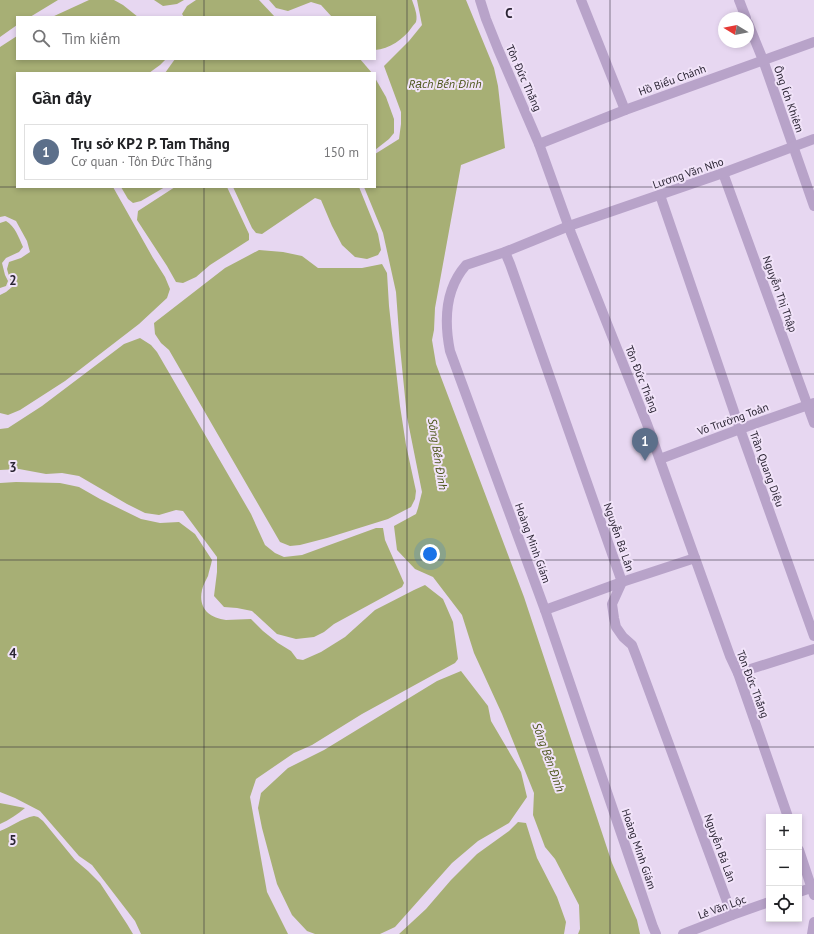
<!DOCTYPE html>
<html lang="vi">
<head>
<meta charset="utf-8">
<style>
  body { margin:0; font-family:"PT Sans",sans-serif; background:#f6f6f6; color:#202124 }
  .controls { position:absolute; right:12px; bottom:12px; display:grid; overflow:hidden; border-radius:0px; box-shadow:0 2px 6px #0003 }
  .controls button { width:36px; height:36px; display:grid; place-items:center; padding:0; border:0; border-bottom:1px solid #e0e0e0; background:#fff; color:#202124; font:20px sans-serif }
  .compass { position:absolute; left:718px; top:12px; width:36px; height:36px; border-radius:50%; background:#fff; box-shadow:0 2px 6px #0003; rotate:280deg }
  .you { position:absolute; left:430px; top:554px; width:14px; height:14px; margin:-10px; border:3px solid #fff; border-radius:50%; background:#1a73e8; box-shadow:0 0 0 6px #1a73e833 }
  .badge { display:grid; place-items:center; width:26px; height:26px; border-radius:50%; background:#db2777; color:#fff; font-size:13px; font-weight:700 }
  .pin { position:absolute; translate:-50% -33px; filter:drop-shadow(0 1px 2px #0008) }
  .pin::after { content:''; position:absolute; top:21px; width:14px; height:12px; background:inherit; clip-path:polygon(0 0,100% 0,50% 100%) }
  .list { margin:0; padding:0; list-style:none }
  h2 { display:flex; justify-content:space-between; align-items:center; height:52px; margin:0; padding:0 16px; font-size:17px }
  h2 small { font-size:13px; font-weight:400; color:#757577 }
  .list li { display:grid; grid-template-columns:26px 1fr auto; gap:12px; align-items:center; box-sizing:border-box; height:56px; margin:0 8px 8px; padding:0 8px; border:1px solid #e0e0e0; border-radius:0px }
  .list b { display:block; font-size:15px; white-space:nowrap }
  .list p { margin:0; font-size:13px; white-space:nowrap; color:#757577 }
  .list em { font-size:13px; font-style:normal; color:#757577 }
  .icon { flex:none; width:22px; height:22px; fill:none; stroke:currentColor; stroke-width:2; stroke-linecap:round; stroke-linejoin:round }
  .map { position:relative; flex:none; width:814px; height:934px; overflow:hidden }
  .search { position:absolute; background:#fff; box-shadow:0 2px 6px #0003; left:16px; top:16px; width:360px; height:44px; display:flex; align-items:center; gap:10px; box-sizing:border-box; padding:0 14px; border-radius:0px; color:#757577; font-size:15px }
  .panel { position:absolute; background:#fff; box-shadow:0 2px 6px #0003; left:16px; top:72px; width:360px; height:116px; border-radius:0px }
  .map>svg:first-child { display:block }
</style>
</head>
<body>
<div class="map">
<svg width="814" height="934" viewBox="0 0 814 934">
  <rect width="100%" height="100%" fill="#e7d7f1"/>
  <g fill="#a7af75">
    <polygon points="0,0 58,0 30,17 17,17 17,25 0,37"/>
    <polygon points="89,0 114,0 123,5 138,17 52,17"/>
    <polygon points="154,0 184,0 177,4 163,6"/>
    <polygon points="196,0 259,0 275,17 184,17 182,14 187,6"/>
    <path d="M269,0H412C414,6 418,15 416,22C415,24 413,25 412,27C404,39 389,49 375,50V17H332L321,5L311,2L288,11L276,8Z"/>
    <polygon points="417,0 466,0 494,68 498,86 505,148 461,165 435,308 434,330 432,340 436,364 524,597 612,863 637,920 640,934 578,934 580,929 579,905 555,859 545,847 533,815 534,793 502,714 474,653 462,615 433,577 415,569 397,550 394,526 416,514 418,508 422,492 407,417 400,347 396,292 383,233 364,187 375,187 375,154 399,139 401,124 401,112 384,66 409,41 422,25"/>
    <polygon points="17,36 17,59 166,59 160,65 149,73 17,73 17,187 113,187 153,258 165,277 170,289 167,298 139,324 65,381 20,410 8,415 0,413 0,295 6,292 12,287 7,269 9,262 21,258 30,252 27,241 16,221 5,216 0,217 0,47"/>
    <polygon points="175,59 360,59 372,73 165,73"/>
    <polygon points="375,78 386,97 394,119 394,133 389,139 375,150"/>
    <polygon points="121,187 165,187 141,201 133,203 128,199"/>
    <polygon points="175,187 227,187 249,234 249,240 210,265 196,277 183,283 176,282 167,266 137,220 138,211"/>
    <polygon points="233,187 359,187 378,234 381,250 378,255 367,259 355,257 342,245 332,226 321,200 315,198 262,234 256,233 252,228"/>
    <path d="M6,221C15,226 19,238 23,247L19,252L6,258L2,263L5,275L8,281L6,286L0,288V223Z"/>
    <polygon points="259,250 283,252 302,256 318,268 362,268 382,264 387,273 389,306 400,406 406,445 416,491 415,499 411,507 388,519 327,538 300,545 290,546 280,542 169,350 161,343 155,334 154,323 225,268"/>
    <polygon points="140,338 151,345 157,352 251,514 265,545 275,553 284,557 302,555 376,528 383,528 385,540 404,583 402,587 334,624 324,632 314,637 296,639 277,634 252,611 237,608 224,607 214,596 217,572 217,557 183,511 176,510 159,515 145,513 127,504 79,476 62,473 46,474 19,469 0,470 0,429 8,428 42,406 124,344"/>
    <path d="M16,482L60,483L79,487L100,499L141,519L160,523L179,522L195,534L212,560C211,565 209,571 208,576C206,580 203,585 202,590C198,608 209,618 226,620C234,620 243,619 251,619L263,631L278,643L291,651L297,659L303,660L321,652L345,637L375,610L414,590L425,585L443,599L453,622L458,659L455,663L362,714L312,745L294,753L256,779L250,797L267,892L288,934H141L135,921L92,865L79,856L40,811L15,798L0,792V483Z"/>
    <polygon points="461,671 488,706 491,721 521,772 527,797 509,823 478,841 452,863 395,927 380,934 315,934 307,931 292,915 277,884 262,828 258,808 261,793 288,768 324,750 437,681"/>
    <path d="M0,803L25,808C18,814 9,820 0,824Z"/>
    <path d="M34,816L38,817L43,821L75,860L88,871L100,883L127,924L133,934H0V831C11,827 22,818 34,816Z"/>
    <polygon points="518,822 526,823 537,858 557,897 566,922 564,934 399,934 426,909 451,880 477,854 509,831"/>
  </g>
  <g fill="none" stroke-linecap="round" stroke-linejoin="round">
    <g stroke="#b8a3c9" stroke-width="10">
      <polyline points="480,0 486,19 498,49 539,144 571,233 647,424 730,656 738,673 788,817"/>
      <polyline points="581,0 625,110"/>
      <polyline points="739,0 746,18"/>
      <polyline points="748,23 763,60 814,206"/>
      <polyline points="539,144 625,110 814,42"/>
      <polyline points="723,173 814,423"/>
      <polyline points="660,195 740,429 814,636"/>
      <polyline points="505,252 510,264 622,582 612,604 614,618 616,627 623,637 632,645 637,658 732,915"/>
      <polyline points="660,459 740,429 814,403"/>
      <polyline points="545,610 622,582 695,558"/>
      <polyline points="738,673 814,649"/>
      <polyline points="799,850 814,895"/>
      <polyline points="799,892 814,887"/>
      <path d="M656,934L653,927L545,610L450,351C444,321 445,289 466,265L505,252L569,226L723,173L814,139"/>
      <polyline points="683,934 732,915 769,902"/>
      <polyline points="812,934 814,922"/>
    </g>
  </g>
  <path fill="none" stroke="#2b2534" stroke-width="1" stroke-opacity="0.55" d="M204,0V17M407,0V934M610,0V934M204,59V73M0,187H17M204,187V934M375,187H814M0,374H814M0,560H814M0,747H814"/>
  <g text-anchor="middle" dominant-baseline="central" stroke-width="4" stroke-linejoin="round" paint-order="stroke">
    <g font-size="11" fill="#2b2534" stroke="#f1e3f9">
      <text transform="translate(524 78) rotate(66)">Tôn Đức Thắng</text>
      <text transform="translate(672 80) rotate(-20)">Hồ Biểu Chánh</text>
      <text transform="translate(789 99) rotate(71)">Ông Ích Khiêm</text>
      <text transform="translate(688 173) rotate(-19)">Lương Văn Nho</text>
      <text transform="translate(780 294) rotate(70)">Nguyễn Thị Thập</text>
      <text transform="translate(642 379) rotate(68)">Tôn Đức Thắng</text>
      <text transform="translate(733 419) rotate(-20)">Võ Trường Toản</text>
      <text transform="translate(767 469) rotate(70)">Trần Quang Diệu</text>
      <text transform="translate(619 537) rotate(71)">Nguyễn Bá Lân</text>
      <text transform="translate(533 543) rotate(70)">Hoàng Minh Giám</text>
      <text transform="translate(753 684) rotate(69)">Tôn Đức Thắng</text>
      <text transform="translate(720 848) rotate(70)">Nguyễn Bá Lân</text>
      <text transform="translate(639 849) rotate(71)">Hoàng Minh Giám</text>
      <text transform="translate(722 907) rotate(-20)">Lê Văn Lộc</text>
    </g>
    <g font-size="12" font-style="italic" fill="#4c561a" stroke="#f1e3f9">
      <text x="445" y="83">Rạch Bến Đình</text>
      <text transform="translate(438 454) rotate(81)">Sông Bến Đình</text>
      <text transform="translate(549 757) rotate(70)">Sông Bến Đình</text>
    </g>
  </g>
  <g font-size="13" text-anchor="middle" font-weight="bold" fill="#2b2534" stroke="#f1e3f9" stroke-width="4" stroke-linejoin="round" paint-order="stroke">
    <text x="509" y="18">C</text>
    <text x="13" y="285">2</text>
    <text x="13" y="472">3</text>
    <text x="13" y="658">4</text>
    <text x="13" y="845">5</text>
  </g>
</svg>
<div class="controls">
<button>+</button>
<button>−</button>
<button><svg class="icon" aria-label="locate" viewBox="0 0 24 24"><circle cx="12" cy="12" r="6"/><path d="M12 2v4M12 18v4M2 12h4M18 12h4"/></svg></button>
</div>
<svg class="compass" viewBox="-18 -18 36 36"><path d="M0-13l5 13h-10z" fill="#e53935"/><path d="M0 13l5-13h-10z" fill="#757577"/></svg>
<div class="you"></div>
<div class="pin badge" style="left:645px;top:461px;background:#5c6f8a">1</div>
<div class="search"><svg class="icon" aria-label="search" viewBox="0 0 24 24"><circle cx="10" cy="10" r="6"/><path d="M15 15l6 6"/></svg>Tìm kiếm</div>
<section class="panel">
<h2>Gần đây<small></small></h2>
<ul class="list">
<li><span class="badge" style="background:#5c6f8a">1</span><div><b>Trụ sở KP2 P. Tam Thắng</b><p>Cơ quan · Tôn Đức Thắng</p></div><em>150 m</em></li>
</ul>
</section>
</div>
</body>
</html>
